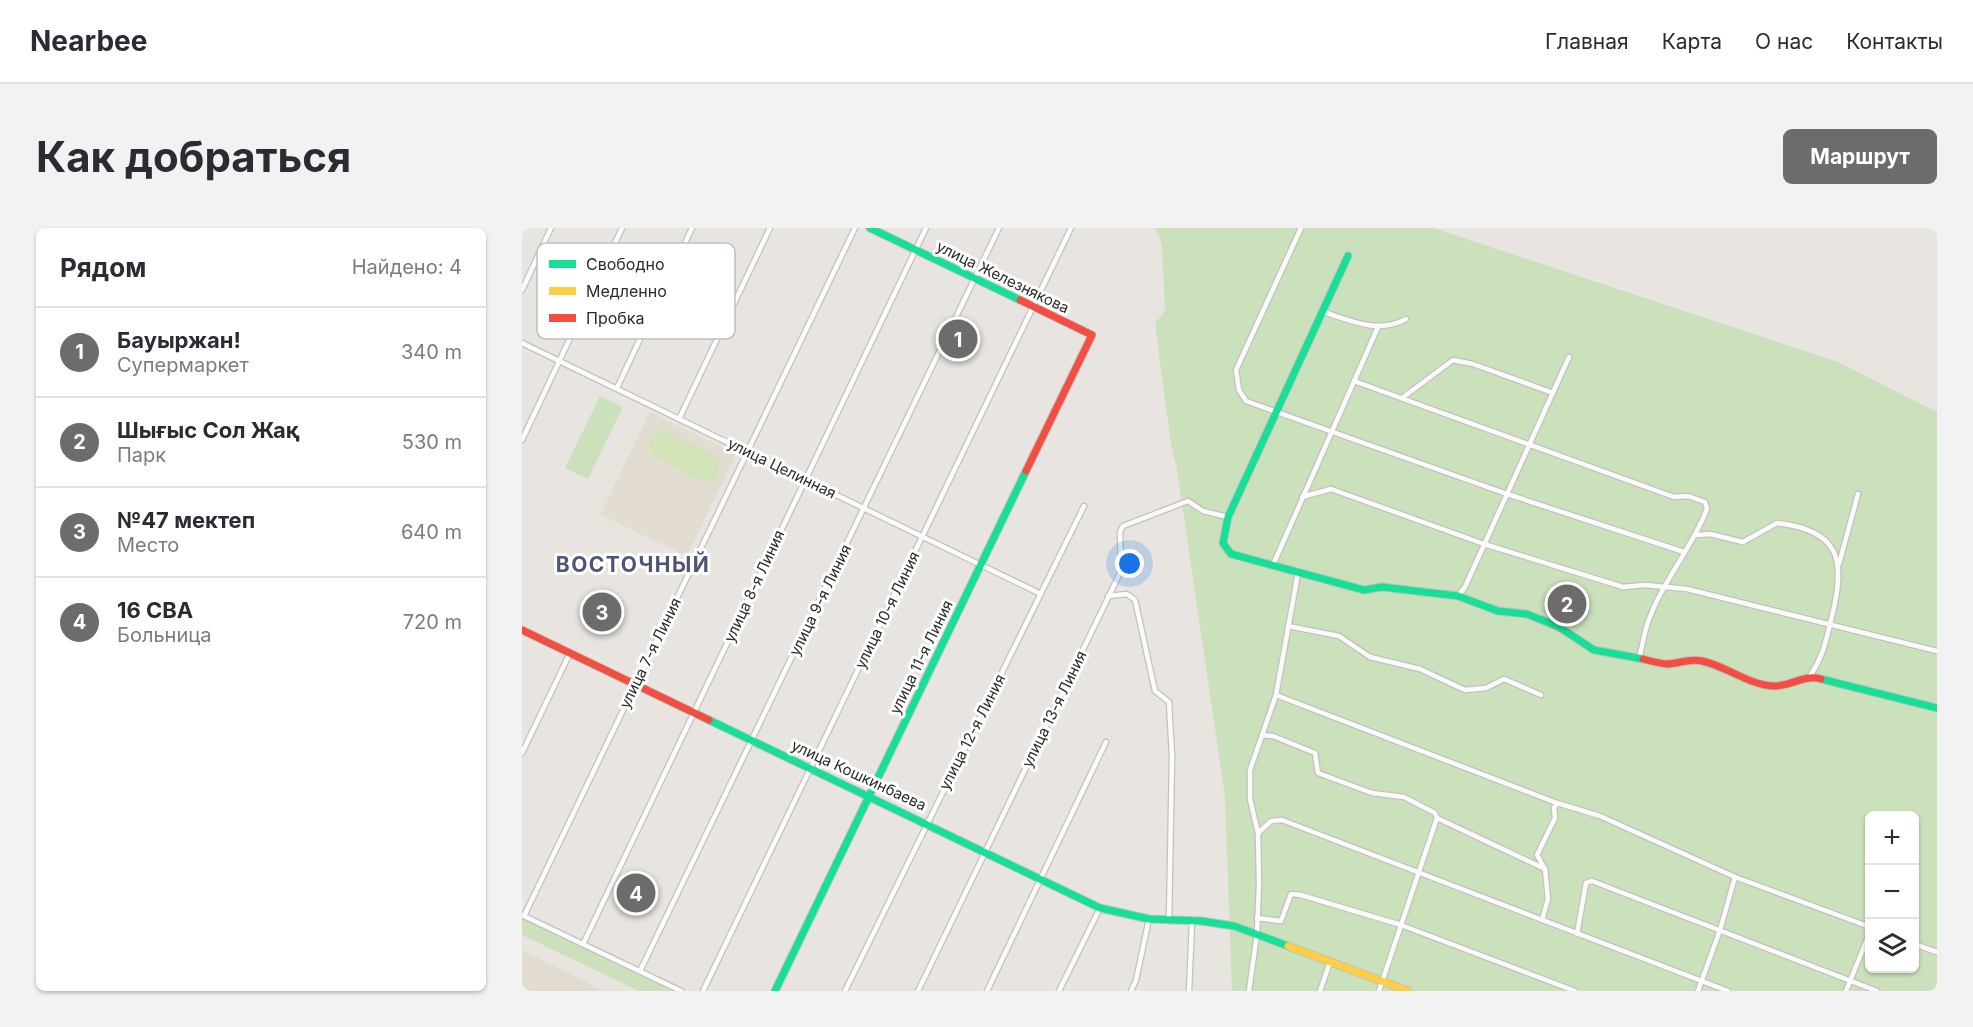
<!DOCTYPE html>
<html lang="ru">
<head>
<meta charset="utf-8">
<style>
  body { margin:0; font-family:Inter,sans-serif; background:#f2f2f3; color:#2b2b33 }
  .controls { position:absolute; right:18px; bottom:18px; display:grid; overflow:hidden; border-radius:9px; box-shadow:0 2px 4px #0004 }
  .controls button { width:54px; height:54px; display:grid; place-items:center; padding:0; border:0; border-bottom:2px solid #e1e1e2; background:#fff; color:#2b2b33; font:30px sans-serif }
  .you { position:absolute; left:608px; top:336px; width:21px; height:21px; margin:-15px; border:4px solid #fff; border-radius:50%; background:#1a73e8; box-shadow:0 0 0 9px #1a73e833 }
  .badge { display:grid; place-items:center; width:39px; height:39px; border-radius:50%; background:#6d6c6b; color:#fff; font-size:20px; font-weight:700 }
  .pin { position:absolute; translate:-50% -50%; border:3px solid #fff; box-shadow:0 2px 6px #0006 }
  .list { margin:0; padding:0; list-style:none }
  h2 { display:flex; justify-content:space-between; align-items:center; height:78px; margin:0; padding:0 24px; font-size:26px }
  h2 small { font-size:20px; font-weight:400; color:#7c7c81 }
  .list li { display:grid; grid-template-columns:39px 1fr auto; gap:18px; align-items:center; box-sizing:border-box; height:90px; padding:0 24px; border-top:2px solid #e1e1e2 }
  .list b { display:block; font-size:22px; white-space:nowrap }
  .list p { margin:0; font-size:20px; white-space:nowrap; color:#7c7c81 }
  .list em { font-size:20px; font-style:normal; color:#7c7c81 }
  .icon { flex:none; width:33px; height:33px; fill:none; stroke:currentColor; stroke-width:2; stroke-linecap:round; stroke-linejoin:round }
  .map { position:relative; flex:none; width:1415px; height:763px; overflow:hidden; border-radius:9px }
  header { display:flex; align-items:center; gap:36px; box-sizing:border-box; height:84px; padding:0 30px; background:#fff; border-bottom:2px solid #e1e1e2 }
  header strong { font-size:28px }
  nav { display:flex; gap:33px; margin-inline-start:auto; font-size:21px }
  .intro { display:flex; align-items:center; justify-content:space-between; box-sizing:border-box; height:144px; padding:0 36px }
  h1 { margin:0; font-size:42px }
  .button { padding:15px 27px; border-radius:9px; background:#6d6c6b; color:#fff; font-size:21px; font-weight:700 }
  main { display:flex; gap:36px; padding:0 36px }
  aside { flex:1; background:#fff; border-radius:9px; box-shadow:0 2px 4px #0004 }
  .map>svg:first-child { display:block }
</style>
</head>
<body>
<header>
<strong>Nearbee</strong>
<nav><a>Главная</a><a>Карта</a><a>О нас</a><a>Контакты</a></nav>
</header>
<div class="intro"><h1>Как добраться</h1><a class="button">Маршрут</a></div>
<main>
<aside>
<h2>Рядом<small>Найдено: 4</small></h2>
<ul class="list">
<li><span class="badge">1</span><div><b>Бауыржан!</b><p>Супермаркет</p></div><em>340 m</em></li>
<li><span class="badge">2</span><div><b>Шығыс Сол Жақ</b><p>Парк</p></div><em>530 m</em></li>
<li><span class="badge">3</span><div><b>№47 мектеп</b><p>Место</p></div><em>640 m</em></li>
<li><span class="badge">4</span><div><b>16 СВА</b><p>Больница</p></div><em>720 m</em></li>
</ul>
</aside>
<div class="map">
<svg width="1415" height="763" viewBox="0 0 1415 763">
  <rect width="100%" height="100%" fill="#e8e5e1"/>
  <g fill="#e2ddd0">
    <polygon points="128,184 214,226 165,328 78,287"/>
    <polygon points="0,722 83,763 0,763"/>
  </g>
  <g fill="#cae1bc" fill-rule="evenodd">
    <path d="M634,0H911L1316,134L1415,184V763H710L703,569L654,235C649,229 636,113 633,95L643,83L640,17ZM1348,588H1392V740H1348Z"/>
    <polygon points="78,168 101,179 66,251 43,240"/>
    <polygon points="0,690 154,763 117,763 0,707"/>
  </g>
  <path fill="#d3e4ba" d="M142,201L193,227L198,233L195,248L190,253L183,255L130,227C123,215 131,206 142,201Z"/>
  <g fill="none" stroke-linecap="round" stroke-linejoin="round">
    <g stroke="#c2c1c1" stroke-width="7">
      <g id="street">
        <polyline points="779,0 714,142 717,162 724,173 985,266 1162,324"/>
        <polyline points="0,62 29,0"/>
        <path d="M802,84C829,93 857,106 884,91"/>
        <polyline points="0,115 519,366"/>
        <path d="M832,153L1152,269L1166,268L1183,274L1185,281C1170,320 1140,354 1126,394C1122,406 1120,419 1117,431"/>
        <polyline points="95,160 170,0"/>
        <polyline points="880,170 931,132 951,136 1031,165"/>
        <polyline points="157,191 248,0"/>
        <polyline points="0,212 100,0"/>
        <polyline points="780,269 809,261 962,316 1101,359 1123,357 1165,361 1415,423"/>
        <path d="M1175,307L1188,306L1221,314L1255,295C1318,302 1324,332 1310,388C1304,412 1302,427 1288,448"/>
        <polyline points="1317,336 1336,266"/>
        <polyline points="751,337 856,99"/>
        <polyline points="586,368 605,366 613,372 633,463 647,474 650,528 647,693"/>
        <polyline points="936,368 943,359 1047,129"/>
        <polyline points="766,398 817,408 848,429 898,441 943,462 964,460 982,451 1019,467"/>
        <polyline points="754,467 1035,575 1078,588 1213,649 1348,699"/>
        <polyline points="740,507 751,508 793,525 796,545 850,565 882,569 913,585 915,590 1023,641 1026,671 1020,692"/>
        <polyline points="0,525 48,425"/>
        <polyline points="736,605 749,593 760,592 1206,763"/>
        <polyline points="1023,641 1015,627 1033,590 1032,580 1035,575"/>
        <polyline points="0,687 159,763"/>
        <polyline points="2,688 333,0"/>
        <polyline points="735,690 759,693 769,666 779,667 879,697 1053,763"/>
        <polyline points="1055,706 1064,655 1070,653 1355,763"/>
        <polyline points="61,716 404,0"/>
        <polyline points="1392,716 1415,724"/>
        <polyline points="118,743 477,0"/>
        <polyline points="181,763 549,0"/>
        <polyline points="323,763 562,278"/>
        <polyline points="396,763 599,343 598,304 601,298 666,273 681,283 706,289"/>
        <polyline points="465,763 584,514"/>
        <polyline points="537,763 578,680"/>
        <polyline points="609,763 614,752 627,691"/>
        <polyline points="667,763 670,694"/>
        <polyline points="727,763 735,706 737,656 736,605 728,571 728,542 754,467 776,345"/>
        <polyline points="798,763 808,734"/>
        <polyline points="857,763 915,590"/>
        <polyline points="1176,763 1198,702 1213,649"/>
        <polyline points="1324,763 1348,704"/>
      </g>
    </g>
    <g stroke="#c2c1c1" stroke-width="9">
      <g id="fast">
        <polyline points="348,0 498,72"/>
        <polyline points="826,28 706,289 701,315 709,326 842,362 860,359 936,368 976,383 1005,386 1037,399 1072,422 1121,431"/>
        <polyline points="1299,451 1415,480"/>
        <polyline points="187,492 578,680 627,691 679,693 712,698 766,718"/>
        <polyline points="253,763 504,243"/>
      </g>
    </g>
    <g stroke="#c2c1c1" stroke-width="9">
      <polyline id="slow" points="766,718 886,763"/>
    </g>
    <g stroke="#c2c1c1" stroke-width="9">
      <g id="jam">
        <polyline points="498,72 570,107 504,243"/>
        <polyline points="0,402 187,492"/>
        <path d="M1121,431C1128,433 1136,435 1144,436C1157,436 1167,430 1180,433C1204,438 1225,456 1250,458C1268,459 1282,446 1299,451"/>
      </g>
    </g>
    <use href="#street" stroke="#fcfbfa" stroke-width="4.5"/>
    <use href="#fast" stroke="#16e098" stroke-width="7"/>
    <use href="#slow" stroke="#ffcf43" stroke-width="7"/>
    <use href="#jam" stroke="#f24e42" stroke-width="7"/>
  </g>
  <g text-anchor="middle" dominant-baseline="central" stroke-width="6" stroke-linejoin="round" paint-order="stroke">
    <g font-size="15" fill="#2b2b2b" stroke="#fff">
      <text transform="translate(481 49) rotate(26)">улица Железнякова</text>
      <text transform="translate(260 240) rotate(26)">улица Целинная</text>
      <text transform="translate(232 358) rotate(-65)">улица 8-я Линия</text>
      <text transform="translate(298 372) rotate(-64)">улица 9-я Линия</text>
      <text transform="translate(365 382) rotate(-64)">улица 10-я Линия</text>
      <text transform="translate(128 425) rotate(-64)">улица 7-я Линия</text>
      <text transform="translate(399 429) rotate(-64)">улица 11-я Линия</text>
      <text transform="translate(532 481) rotate(-64)">улица 13-я Линия</text>
      <text transform="translate(450 504) rotate(-63)">улица 12-я Линия</text>
      <text transform="translate(337 547) rotate(25)">улица Кошкинбаева</text>
    </g>
    <g font-size="21" font-weight="bold" letter-spacing="1.5" fill="#4e5478" stroke="#fff">
      <text x="111" y="336">ВОСТОЧНЫЙ</text>
    </g>
  </g>
  <rect x="15" y="15" width="198" height="96" rx="9" fill="#fff" stroke="#bfbfbf" stroke-width="1.5"/>
  <rect x="27" y="32" width="27" height="8" fill="#16e098"/>
  <rect x="27" y="59" width="27" height="8" fill="#ffcf43"/>
  <rect x="27" y="86" width="27" height="8" fill="#f24e42"/>
  <g font-size="16" fill="#2b2b2b">
    <text x="64" y="42">Свободно</text>
    <text x="64" y="69">Медленно</text>
    <text x="64" y="96">Пробка</text>
  </g>
</svg>
<div class="controls">
<button>+</button>
<button>−</button>
<button><svg class="icon" aria-label="layers" viewBox="0 0 24 24"><path d="M12 4l9 5-9 5-9-5zM3 14l9 5 9-5"/></svg></button>
</div>
<div class="you"></div>
<div class="pin badge" style="left:436px;top:111px">1</div>
<div class="pin badge" style="left:1045px;top:376px">2</div>
<div class="pin badge" style="left:80px;top:384px">3</div>
<div class="pin badge" style="left:114px;top:665px">4</div>
</div>
</main>
</body>
</html>
